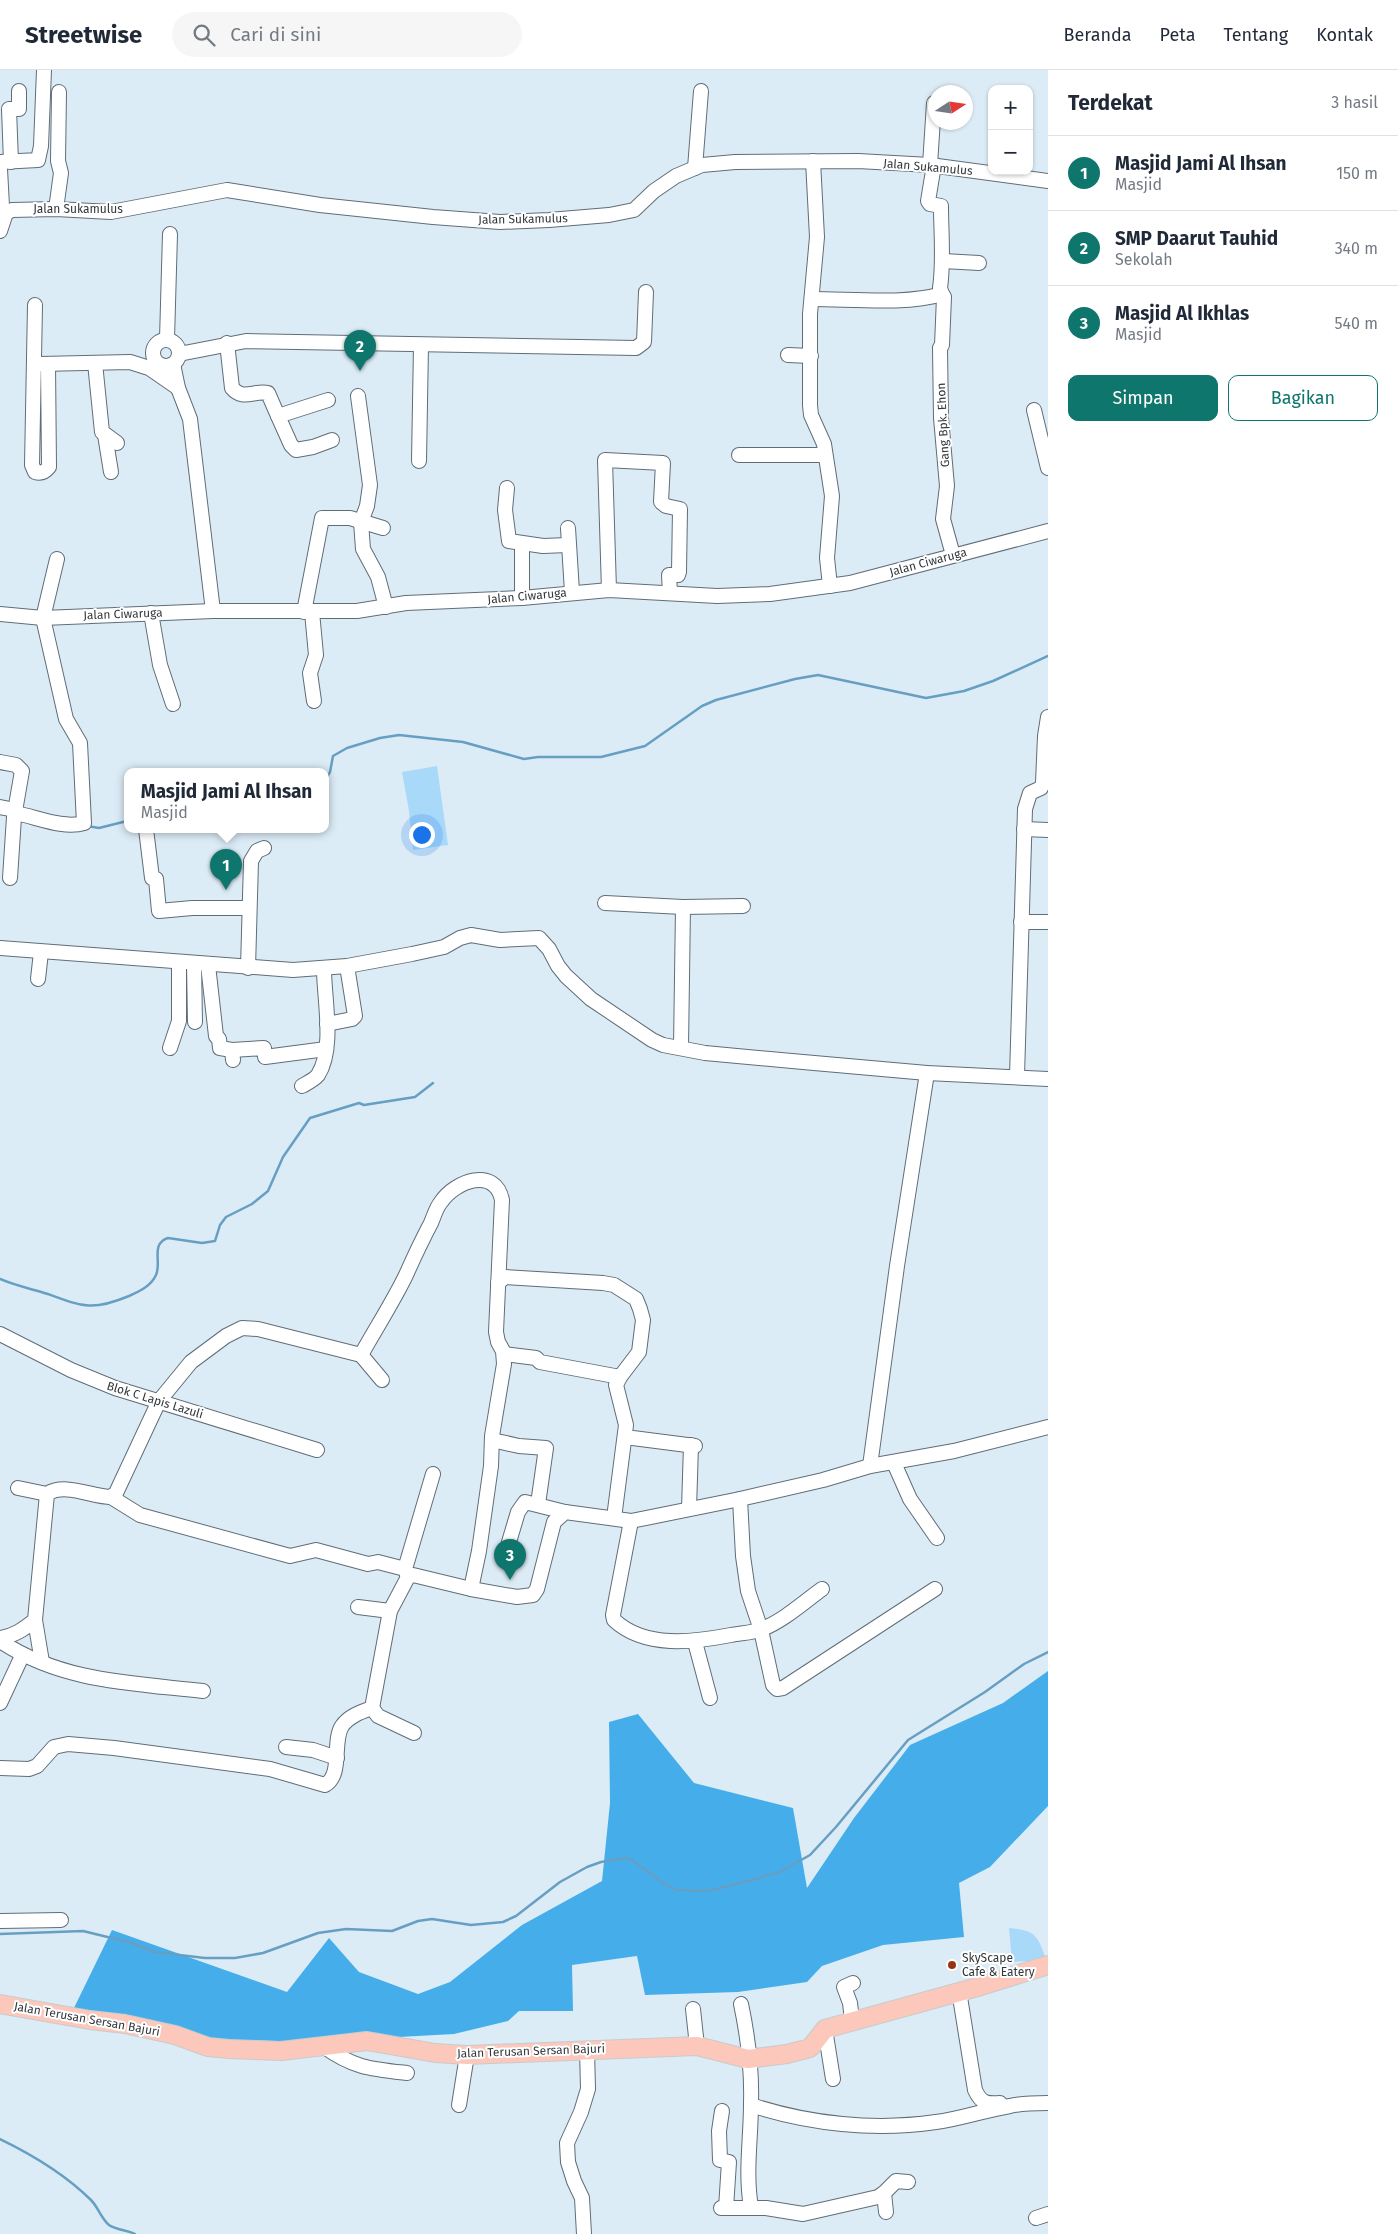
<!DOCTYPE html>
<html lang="id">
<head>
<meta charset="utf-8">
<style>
  body { margin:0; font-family:"Fira Sans",sans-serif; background:#f6f6f7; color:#1f2937 }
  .controls { position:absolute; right:15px; top:15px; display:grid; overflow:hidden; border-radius:10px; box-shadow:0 1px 4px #0004 }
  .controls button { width:45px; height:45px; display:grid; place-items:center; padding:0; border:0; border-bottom:1px solid #e0e1e3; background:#fff; color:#1f2937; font:25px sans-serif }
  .compass { position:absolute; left:928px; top:15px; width:45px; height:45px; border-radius:50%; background:#fff; box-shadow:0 1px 4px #0004; rotate:78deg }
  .you { position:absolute; left:421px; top:764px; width:18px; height:18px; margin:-12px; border:4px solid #fff; border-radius:50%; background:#1a73e8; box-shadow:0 0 0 8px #1a73e833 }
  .badge { display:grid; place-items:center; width:32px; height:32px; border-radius:50%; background:#0f766e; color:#fff; font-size:16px; font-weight:700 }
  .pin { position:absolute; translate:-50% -41px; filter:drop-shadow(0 1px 2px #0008) }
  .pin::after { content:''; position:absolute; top:26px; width:18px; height:15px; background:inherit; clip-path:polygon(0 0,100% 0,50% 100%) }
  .popup { position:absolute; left:124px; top:698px; width:205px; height:65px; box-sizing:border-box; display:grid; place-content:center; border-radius:10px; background:#fff; filter:drop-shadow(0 1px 4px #0005); font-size:16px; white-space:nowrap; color:#747a83 }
  .popup b { font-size:19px; color:#1f2937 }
  .popup::after { content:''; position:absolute; left:50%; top:100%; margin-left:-10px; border:10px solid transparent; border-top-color:#fff }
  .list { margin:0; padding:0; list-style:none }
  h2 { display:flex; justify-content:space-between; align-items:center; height:65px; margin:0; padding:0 20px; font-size:21px }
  h2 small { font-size:16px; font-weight:400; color:#747a83 }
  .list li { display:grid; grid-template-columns:32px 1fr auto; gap:15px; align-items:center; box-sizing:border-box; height:75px; padding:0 20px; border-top:1px solid #e0e1e3 }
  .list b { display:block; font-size:19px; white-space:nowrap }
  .list p { margin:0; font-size:16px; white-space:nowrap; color:#747a83 }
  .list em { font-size:16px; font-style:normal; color:#747a83 }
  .actions { display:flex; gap:10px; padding:15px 20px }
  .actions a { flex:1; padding:11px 0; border:1px solid #0f766e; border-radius:10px; text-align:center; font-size:18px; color:#0f766e }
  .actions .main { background:#0f766e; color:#fff }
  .icon { flex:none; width:28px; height:28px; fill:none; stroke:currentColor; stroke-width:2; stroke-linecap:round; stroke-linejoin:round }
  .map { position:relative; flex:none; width:1048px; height:2164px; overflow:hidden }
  header { display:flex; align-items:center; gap:30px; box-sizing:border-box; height:70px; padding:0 25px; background:#fff; border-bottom:1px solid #e0e1e3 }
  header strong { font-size:24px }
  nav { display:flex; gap:28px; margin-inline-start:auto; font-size:18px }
  .search { width:350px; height:45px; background:#f6f6f7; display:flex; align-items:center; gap:12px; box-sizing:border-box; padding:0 18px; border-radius:28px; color:#747a83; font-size:19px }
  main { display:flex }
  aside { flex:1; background:#fff }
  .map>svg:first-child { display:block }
</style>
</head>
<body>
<header>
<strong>Streetwise</strong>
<div class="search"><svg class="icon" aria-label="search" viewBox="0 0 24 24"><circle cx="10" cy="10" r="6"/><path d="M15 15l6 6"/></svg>Cari di sini</div>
<nav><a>Beranda</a><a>Peta</a><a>Tentang</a><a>Kontak</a></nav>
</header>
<main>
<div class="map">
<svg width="1048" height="2164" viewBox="0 0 1048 2164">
  <rect width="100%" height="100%" fill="#dcecf7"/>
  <g fill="#a9d9f9">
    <polygon points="437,696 448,775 413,780 409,741 402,702"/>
    <path d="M1009,1858C1035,1860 1038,1865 1046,1890L1012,1892Z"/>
  </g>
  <polygon fill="#45aeea" points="1048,1601 1048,1736 990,1797 959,1813 964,1867 883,1875 822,1896 807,1912 738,1922 645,1925 637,1886 572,1895 573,1941 519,1941 508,1951 454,1964 307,1972 212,1969 72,1942 112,1860 287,1922 329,1868 359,1902 418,1924 450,1912 522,1855 602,1811 610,1733 609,1652 638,1644 694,1713 793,1738 807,1818 854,1748 910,1675 1003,1633"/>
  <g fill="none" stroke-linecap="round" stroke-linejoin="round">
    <g stroke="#679fc2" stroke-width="2.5">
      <polyline points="325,711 330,702 333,686 347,678 380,668 399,665 463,672 524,689 538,687 601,687 645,676 702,636 716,630 795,609 818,605 926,628 964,621 993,611 1048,586"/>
      <polyline points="87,756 99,758 127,751"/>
      <path d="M0,1209C16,1216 32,1219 48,1224C83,1237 93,1241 129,1226C140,1221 151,1216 156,1205C162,1192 150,1174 168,1168L202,1173L215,1171L220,1155L226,1147L252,1134L268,1121L283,1087L310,1048L359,1033L364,1035L415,1027L433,1013"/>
      <polyline points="0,1864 83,1861 132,1873 154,1882 205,1888 235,1888 263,1883 318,1863 346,1859 392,1861 418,1851 432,1849 471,1855 503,1852 516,1846 560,1812 587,1797 601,1792 625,1788 632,1790 663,1813 677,1820 708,1821 752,1810 780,1802 810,1785 836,1757 908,1670 985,1622 1024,1594 1048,1582"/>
      <path d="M0,2069C33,2085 65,2104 91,2130C98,2137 101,2148 109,2155C116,2160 127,2160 135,2164"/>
    </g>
    <g stroke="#606d77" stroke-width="16">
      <g id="minor">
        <polyline points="813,91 817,167 810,244 810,335 811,345 824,374 832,426 827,488 830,516"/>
        <polyline points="0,92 38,90 41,76 44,0"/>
        <polyline points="11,92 9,39 19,39 19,21"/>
        <polyline points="930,95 934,33"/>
        <polyline points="695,98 701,21"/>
        <polyline points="0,99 2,136 6,143"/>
        <polyline points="56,139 61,103 58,91 59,22"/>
        <polyline points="0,161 6,143 12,140 56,139 111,142 227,120 320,135 433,147 500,152 549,150 609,145 634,140 654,121 676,106 702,95 735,92 858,91 930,95 1048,111"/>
        <polyline points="943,191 979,193"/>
        <polyline points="942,224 944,227 942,275 940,278 941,348 947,416 943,449 953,485"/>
        <path d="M812,229C851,229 907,235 942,224L940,218C944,190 941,164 941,136L930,134L928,131L934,95"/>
        <path d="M35,235L32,395L35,402C41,404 45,402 49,397L48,294"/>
        <polyline points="167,269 170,164"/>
        <circle cx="166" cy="283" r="13"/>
        <path d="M227,273L232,318C243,331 254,320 268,323L278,346"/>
        <polyline points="179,284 246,271 636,278 644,272 646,222"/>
        <polyline points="788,285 811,286"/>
        <polyline points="95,293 102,362 117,373"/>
        <polyline points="40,294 130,292 149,298 178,318"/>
        <polyline points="173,294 178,318 190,349 213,541"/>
        <polyline points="358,326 370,415 367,436 361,452 363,479 378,507 386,537"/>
        <polyline points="328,330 278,346 291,375 296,380 313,377 332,370"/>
        <polyline points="1034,340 1048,398"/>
        <polyline points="105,365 111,402"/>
        <polyline points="739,385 825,385"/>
        <polyline points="419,391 421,275"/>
        <polyline points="507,418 505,440 509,471 543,476 568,475"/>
        <polyline points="568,458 572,522"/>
        <polyline points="522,474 522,528"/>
        <polyline points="609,520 605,390 663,393 661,432 666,436 680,439 679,502 678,505 669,505 670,523"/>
        <polyline points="304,542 322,448 350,448 383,458"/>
        <polyline points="312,542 316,585 310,603 314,631"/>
        <polyline points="151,543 160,595 173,634"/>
        <polyline points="0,544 43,548 213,541 357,541 406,533 522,528 609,520 717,526 770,524 850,513 1048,461"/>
        <polyline points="0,692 16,695 22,701 14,747 10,808"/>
        <polyline points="0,737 15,740"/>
        <path d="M15,743C37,747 63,759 84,753L80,673L66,649L43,548L57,489"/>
        <polyline points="146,759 152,808 156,809 159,841 192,838 249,838"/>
        <polyline points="1024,759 1048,760"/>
        <polyline points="605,833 683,837 743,836"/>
        <polyline points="1021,852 1048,852"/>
        <polyline points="0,878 293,900 347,896 412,884 444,877 460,868 471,865 500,870 539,868 549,879 558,896 566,906 591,929 652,970 663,975 705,983 803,992 927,1003 1048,1009"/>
        <polyline points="194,894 195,952"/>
        <polyline points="208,895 216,966 219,969 220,978 232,980 233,990"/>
        <polyline points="248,898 251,791 257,781 264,778"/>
        <polyline points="38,909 41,882"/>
        <polyline points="327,954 352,949 355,946 347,896"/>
        <polyline points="681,977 683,837"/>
        <polyline points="170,978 179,951 179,893"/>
        <polyline points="232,980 264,978 265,987 326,979"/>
        <polyline points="1017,1006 1025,739 1030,723 1041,718 1043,713 1045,666 1048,647"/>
        <path d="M302,1016C307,1013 314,1010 318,1005C335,978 324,929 324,899"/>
        <polyline points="498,1213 505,1207 603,1213 614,1215 636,1229 640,1239 643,1250 639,1282 620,1307 616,1315 626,1355 614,1448"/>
        <polyline points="0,1264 71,1300 115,1318 317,1380"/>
        <polyline points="504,1284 536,1288 540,1292 620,1307"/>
        <polyline points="361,1285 382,1310"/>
        <polyline points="625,1367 695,1376"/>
        <polyline points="492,1370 519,1376 546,1378 538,1434"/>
        <polyline points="894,1393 910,1429 937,1468"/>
        <polyline points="870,1396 897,1196 927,1003"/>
        <path d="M18,1418L47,1424C65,1412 92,1427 111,1427L116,1423L159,1331L191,1292L226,1266L242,1258L258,1259L361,1285C376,1258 393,1232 406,1205C414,1187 422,1170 431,1153C434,1146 436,1138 441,1132C455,1111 495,1096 502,1130L496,1262L498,1272L503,1281L504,1294L492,1366L491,1396L479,1481L471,1519"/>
        <polyline points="111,1427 140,1445 290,1486 316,1480 368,1494 378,1492 405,1499 408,1507"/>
        <polyline points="740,1429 743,1486 748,1521 761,1560 773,1615 777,1619 783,1618 935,1519"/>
        <polyline points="689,1439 691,1375"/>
        <path d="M631,1451L613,1545L614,1550C645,1579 694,1572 731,1565C741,1563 753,1563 762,1559C783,1551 804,1532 822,1519"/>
        <polyline points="509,1472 518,1442 525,1432 565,1442"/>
        <polyline points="405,1499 433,1404"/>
        <polyline points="358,1537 390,1541"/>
        <polyline points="35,1550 42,1592"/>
        <path d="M0,1568C14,1566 24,1559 35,1550L47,1424"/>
        <path d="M0,1571C62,1612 131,1613 203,1621"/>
        <polyline points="695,1572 710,1628"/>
        <polyline points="0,1633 22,1586"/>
        <polyline points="372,1638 378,1646 414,1663"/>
        <polyline points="286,1677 313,1680 337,1688"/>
        <path d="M0,1698L29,1699L37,1696L54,1677L68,1674L114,1678L270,1699L325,1715C343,1705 332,1671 342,1656C349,1646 361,1642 372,1638L390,1541L408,1507L413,1505L471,1519L517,1527L533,1525L537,1519L554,1452L565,1442L631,1451L740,1429L823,1410L870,1396L954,1381L1048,1357"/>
        <polyline points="0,1851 61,1850"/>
        <path d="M959,1921L975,2020C981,2033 986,2034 1000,2033"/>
        <path d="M741,1934C748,1967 752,2000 751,2033C751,2069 745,2102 751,2137"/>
        <polyline points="693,1939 697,1976"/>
        <polyline points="852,1950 850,1933 844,1917 853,1913"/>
        <polyline points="825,1959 833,2009"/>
        <path d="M323,1976C354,1998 370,1999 407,2003"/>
        <polyline points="459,2035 467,1985"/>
        <path d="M751,2035C809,2054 874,2061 936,2052C961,2049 985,2040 1010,2036C1022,2033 1035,2033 1048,2033"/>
        <polyline points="722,2041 719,2061 720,2090 729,2092 726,2138"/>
        <polyline points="884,2123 886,2142"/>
        <polyline points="721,2138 766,2138 803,2144 878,2127 884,2123 896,2111 908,2112"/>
        <polyline points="1036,2148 1048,2144"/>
        <polyline points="584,2164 582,2128 574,2111 568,2092 567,2073 581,2042 588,2019 587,1979"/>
      </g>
    </g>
    <g stroke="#c9cbcc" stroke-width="20">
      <polyline id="major" points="0,1934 90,1950 125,1954 175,1965 208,1977 229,1979 281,1981 367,1971 435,1983 467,1985 697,1976 748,1989 787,1984 810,1978 825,1959 981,1916 1048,1895"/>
    </g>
    <use href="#minor" stroke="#fff" stroke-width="14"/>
    <use href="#major" stroke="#fbc8bb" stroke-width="18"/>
  </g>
  <circle fill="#9a3315" stroke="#fff" stroke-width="2" cx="952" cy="1895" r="5"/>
  <g text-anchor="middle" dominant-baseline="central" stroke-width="4" stroke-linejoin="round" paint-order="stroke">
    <g font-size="12" fill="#31373b" stroke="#fff">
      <text transform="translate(928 97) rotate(5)">Jalan Sukamulus</text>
      <text x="78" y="139">Jalan Sukamulus</text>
      <text transform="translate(523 149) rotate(-1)">Jalan Sukamulus</text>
      <text transform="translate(943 355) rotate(-93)">Gang Bpk. Ehon</text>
      <text transform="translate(928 492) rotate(-15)">Jalan Ciwaruga</text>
      <text transform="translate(527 526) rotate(-5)">Jalan Ciwaruga</text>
      <text transform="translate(123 544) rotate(-2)">Jalan Ciwaruga</text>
      <text transform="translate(155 1330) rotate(17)">Blok C Lapis Lazuli</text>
      <text transform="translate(87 1949) rotate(10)">Jalan Terusan Sersan Bajuri</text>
      <text transform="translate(531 1981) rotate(-2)">Jalan Terusan Sersan Bajuri</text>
    </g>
    <g font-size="12" fill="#31373b" stroke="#fff" text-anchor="start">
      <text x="962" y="1888">SkyScape<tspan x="962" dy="14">Cafe &amp; Eatery</tspan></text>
    </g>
  </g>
</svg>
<div class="controls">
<button>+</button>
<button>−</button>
</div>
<svg class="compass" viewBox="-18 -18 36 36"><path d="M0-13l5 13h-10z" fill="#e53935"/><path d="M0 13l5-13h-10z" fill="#747a83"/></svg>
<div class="you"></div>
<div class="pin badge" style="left:226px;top:820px">1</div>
<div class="popup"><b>Masjid Jami Al Ihsan</b>Masjid</div>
<div class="pin badge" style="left:360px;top:301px">2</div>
<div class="pin badge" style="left:510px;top:1510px">3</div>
</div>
<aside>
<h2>Terdekat<small>3 hasil</small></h2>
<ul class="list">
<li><span class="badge">1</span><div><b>Masjid Jami Al Ihsan</b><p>Masjid</p></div><em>150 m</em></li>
<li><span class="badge">2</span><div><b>SMP Daarut Tauhid</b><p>Sekolah</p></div><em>340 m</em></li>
<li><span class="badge">3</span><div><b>Masjid Al Ikhlas</b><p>Masjid</p></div><em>540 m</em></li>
</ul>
<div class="actions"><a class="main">Simpan</a><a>Bagikan</a></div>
</aside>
</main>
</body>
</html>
